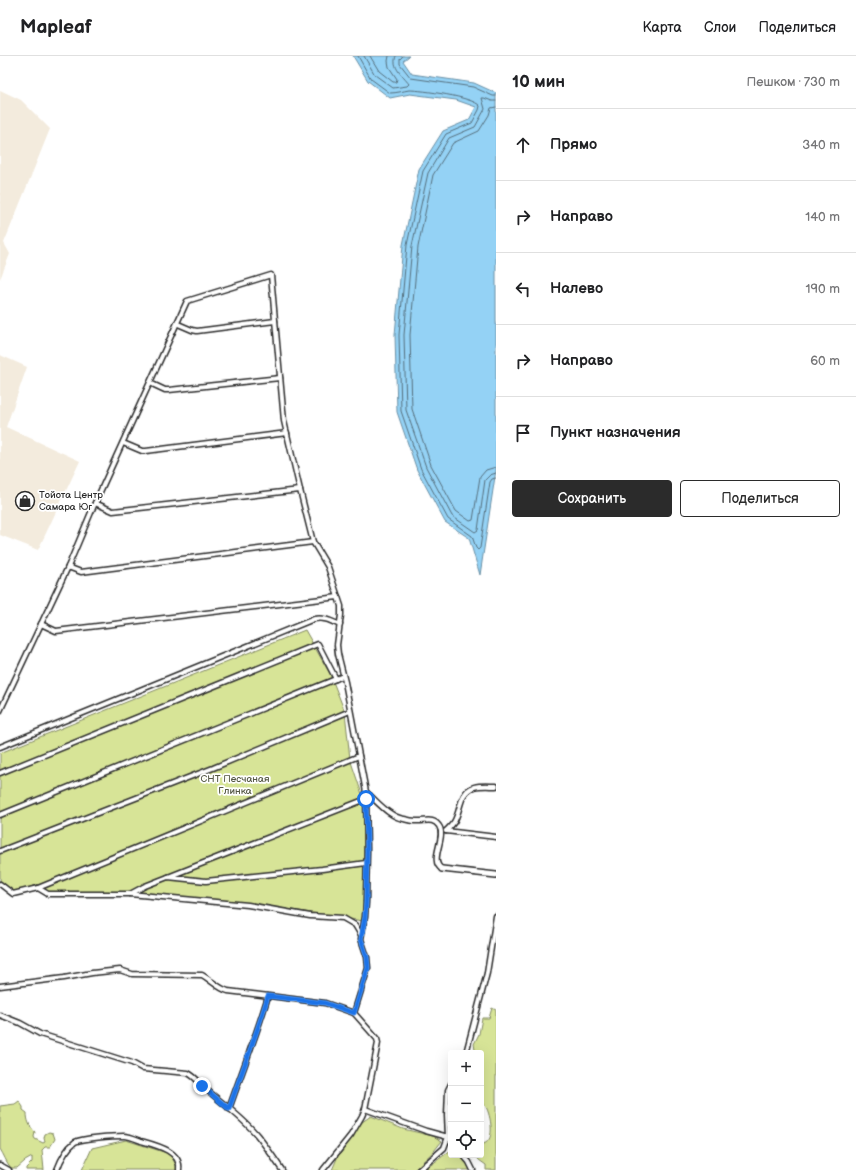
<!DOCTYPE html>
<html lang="ru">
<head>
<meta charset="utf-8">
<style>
  body { margin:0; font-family:"Balsamiq Sans",sans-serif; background:#f2f2f2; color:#202124 }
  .controls { position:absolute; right:12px; bottom:12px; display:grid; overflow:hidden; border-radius:4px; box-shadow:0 4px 16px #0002 }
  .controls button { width:36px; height:36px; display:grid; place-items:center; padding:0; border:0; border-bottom:1px solid #e0e0e0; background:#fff; color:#202124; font:20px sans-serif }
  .stop { position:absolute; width:12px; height:12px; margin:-9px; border:3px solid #1a73e8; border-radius:50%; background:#fff }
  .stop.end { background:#1a73e8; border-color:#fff; box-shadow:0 1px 4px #0008 }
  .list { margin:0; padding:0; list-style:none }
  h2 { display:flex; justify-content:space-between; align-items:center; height:52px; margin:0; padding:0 16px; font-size:17px }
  h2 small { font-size:13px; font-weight:400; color:#757577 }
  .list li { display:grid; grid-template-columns:26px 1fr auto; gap:12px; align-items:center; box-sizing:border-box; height:72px; padding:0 16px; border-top:1px solid #e0e0e0 }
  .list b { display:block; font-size:15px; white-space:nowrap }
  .list em { font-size:13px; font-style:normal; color:#757577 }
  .actions { display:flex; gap:8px; padding:12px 16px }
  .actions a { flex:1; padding:9px 0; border:1px solid #2b2b2b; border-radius:4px; text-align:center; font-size:14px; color:#2b2b2b }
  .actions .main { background:#2b2b2b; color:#fff }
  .icon { flex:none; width:22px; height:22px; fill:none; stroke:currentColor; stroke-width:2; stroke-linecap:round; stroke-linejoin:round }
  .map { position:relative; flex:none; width:496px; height:1114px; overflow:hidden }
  header { display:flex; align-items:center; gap:24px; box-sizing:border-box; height:56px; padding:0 20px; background:#fff; border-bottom:1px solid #e0e0e0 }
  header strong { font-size:19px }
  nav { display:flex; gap:22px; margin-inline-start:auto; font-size:14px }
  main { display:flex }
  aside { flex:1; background:#fff }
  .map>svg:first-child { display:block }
</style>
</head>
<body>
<header>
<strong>Mapleaf</strong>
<nav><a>Карта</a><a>Слои</a><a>Поделиться</a></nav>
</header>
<main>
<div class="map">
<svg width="496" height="1114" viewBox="0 0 496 1114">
  <rect width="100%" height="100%" fill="#fff"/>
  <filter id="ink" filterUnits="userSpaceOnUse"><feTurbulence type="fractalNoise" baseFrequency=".025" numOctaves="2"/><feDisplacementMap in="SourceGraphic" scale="8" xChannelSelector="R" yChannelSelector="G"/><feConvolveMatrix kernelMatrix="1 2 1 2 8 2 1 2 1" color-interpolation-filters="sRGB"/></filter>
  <g filter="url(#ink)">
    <g fill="#f3ebdd">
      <polygon points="0,34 21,44 50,73 4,187 10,198 0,223"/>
      <polygon points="0,299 27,311 6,371 80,405 38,494 0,479"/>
    </g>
    <g fill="#d7e497" stroke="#818861">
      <polygon points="305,574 330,618 345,656 350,703 364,744 363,865 248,847 129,836 48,837 37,830 13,836 0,826 0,697"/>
      <path d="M492,952L496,954V1114H486V1109L479,1104L475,1099H481V1088C496,1088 491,1062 487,1053C486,1050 483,1048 481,1046V997H474L475,994L474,988L479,978L482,962H489Z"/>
      <path d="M19,1045L23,1051V1054L27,1057C27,1064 29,1070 35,1076L34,1081L35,1083L43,1087L45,1086L44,1082L45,1078L49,1076L53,1077L55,1083L50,1091H45L42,1094L44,1114H26V1112L32,1106V1101L25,1105L17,1112H11C6,1106 4,1099 0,1093V1050L15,1048Z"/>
      <polygon points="371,1060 403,1073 433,1080 442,1085 434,1095 414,1114 332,1114 338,1100 341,1097 362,1066"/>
      <polygon points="126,1084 170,1098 178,1113 178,1114 82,1114 92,1092"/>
      <polygon points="451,1094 451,1099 461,1099 467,1105 470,1114 424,1114"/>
    </g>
    <polygon fill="#94d2f5" stroke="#6a8fa4" points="353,0 409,0 403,5 412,18 474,27 496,37 496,414 480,519 469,482 445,466 417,414 397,356 395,279 403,189 419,113 443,75 469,64 476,51 456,44 410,38 390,42 368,25"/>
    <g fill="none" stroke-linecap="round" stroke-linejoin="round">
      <g stroke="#556e7c" stroke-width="1">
        <path d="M358,0L371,23L390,37C397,37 403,35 409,34C422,34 473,41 480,50L479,54L472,67L446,78L423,115L407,189L399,279L401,355L421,413L448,463L472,480L476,492L478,494L480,492L490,426L492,423L496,422"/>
        <path d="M364,0L375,19L393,32L407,30L409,28C403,20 391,11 396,0"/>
        <polyline points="370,0 379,15 393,26 396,26 397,23 389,11 388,5 389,0"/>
        <polyline points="403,0 400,3 400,8 411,22 473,31 493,40 496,40"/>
        <polyline points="496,45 492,45 484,42 482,42 485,53 475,71 449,82 428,117 412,190 404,279 406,354 426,411 452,460 475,476 478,474 485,424 490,419 496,417"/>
        <polyline points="496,51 491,52 489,59 479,75 453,87 433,119 418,191 410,279 412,353 431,409 456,455 470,465 473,464 480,421 486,414 496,411"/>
      </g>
      <g stroke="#2b2b2b" stroke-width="7">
        <g id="minor">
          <polyline points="178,268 192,274 197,275 275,265"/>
          <polyline points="150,327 165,334 169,334 280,322"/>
          <polyline points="123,387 142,395 146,395 287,377"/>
          <polyline points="95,447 113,455 300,434"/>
          <polyline points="68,511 81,516 313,486"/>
          <polyline points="41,568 56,575 338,541"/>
          <polyline points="0,655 68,511 95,447 187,245 271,219 284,365 300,434 313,486 328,511 341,550 341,559 337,589 338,598 345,626 366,736 367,795 366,846 365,861 361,883 367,901 368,912 354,957"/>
          <path d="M0,691L314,563C324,561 331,565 340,569"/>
          <polyline points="0,717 318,588 336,623"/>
          <path d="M366,736C377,745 389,761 404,763C408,764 412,765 416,765C425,766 433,761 439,770C447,781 428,805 442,813"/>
          <polyline points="0,759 343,620"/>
          <path d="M446,775C449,772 452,769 454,766C461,755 459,736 474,731C481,729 489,730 496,730"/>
          <polyline points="446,775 496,781"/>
          <polyline points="0,795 213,712 350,655"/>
          <polyline points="168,821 366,743"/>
          <polyline points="0,828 13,838 38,832 48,838 130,838 145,830 168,821 206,825 322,813 366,807"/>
          <polyline points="38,832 359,700"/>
          <polyline points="130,838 248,849 310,860 343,862 355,869 361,879"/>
          <path d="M0,930L64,922L92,917L120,914L132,918L202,919C211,924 218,932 228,935L325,947L354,957L377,983L378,987L365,1053L362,1060L351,1079L323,1114"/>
          <path d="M0,959L20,967L40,978L132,1007L143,1013L188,1017C196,1021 200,1028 206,1033C223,1048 242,1061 257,1079C266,1090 274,1102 282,1114"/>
          <polyline points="466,997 487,917 496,860"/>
          <polyline points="451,1028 448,1034 447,1059 448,1081 451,1085"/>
          <path d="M229,1053C242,1015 257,978 268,940"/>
          <polyline points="365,1053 426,1075 448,1081"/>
          <polyline points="463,1099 469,1106 473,1114"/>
          <polyline points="0,1109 9,1114"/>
          <path d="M57,1114C61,1103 66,1093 75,1086C82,1082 114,1080 124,1080C130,1080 136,1083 141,1085C155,1089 182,1095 179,1114"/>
          <polyline points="419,1114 444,1092 448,1081"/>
        </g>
      </g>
      <g stroke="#2b2b2b" stroke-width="8">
        <polyline id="tertiary" points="442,813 496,819"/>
      </g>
      <use href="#minor" stroke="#fff" stroke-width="4"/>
      <use href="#tertiary" stroke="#fff" stroke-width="5"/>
    </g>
  </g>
  <g fill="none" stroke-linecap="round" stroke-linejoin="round" filter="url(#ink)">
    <path stroke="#1a73e8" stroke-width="5" d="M202,1030L229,1053C242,1015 257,978 268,940L325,947L354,957L368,912L367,901L361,883L365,861L366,846L367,795L366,743"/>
  </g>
  <defs>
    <g id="shop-ring" transform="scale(1)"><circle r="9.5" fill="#fff" stroke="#2b2b2b" stroke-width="1.5"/><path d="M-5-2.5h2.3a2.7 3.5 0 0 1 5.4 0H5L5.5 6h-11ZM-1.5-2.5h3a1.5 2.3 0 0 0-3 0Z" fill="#2b2b2b"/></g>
  </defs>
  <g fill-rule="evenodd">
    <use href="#shop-ring" x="25" y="445"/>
  </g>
  <g text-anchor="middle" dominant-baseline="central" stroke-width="3.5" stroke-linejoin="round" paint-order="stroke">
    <g font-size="10" fill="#2b2b2b" stroke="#fff" text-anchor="start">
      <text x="39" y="439">Тойота Центр<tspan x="39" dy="12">Самара Юг</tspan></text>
    </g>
    <g font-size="10" fill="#565946" stroke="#fff">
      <text x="235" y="723">СНТ Песчаная<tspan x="235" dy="12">Глинка</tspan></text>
    </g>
  </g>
</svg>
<div class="controls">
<button>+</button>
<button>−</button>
<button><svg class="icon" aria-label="locate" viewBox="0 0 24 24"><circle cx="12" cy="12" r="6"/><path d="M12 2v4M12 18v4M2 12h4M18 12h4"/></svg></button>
</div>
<div class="stop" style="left:366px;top:743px"></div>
<div class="stop end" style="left:202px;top:1030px"></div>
</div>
<aside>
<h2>10 мин<small>Пешком · 730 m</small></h2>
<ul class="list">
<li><svg class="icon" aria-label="ahead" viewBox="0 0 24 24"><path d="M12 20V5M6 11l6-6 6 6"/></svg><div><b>Прямо</b></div><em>340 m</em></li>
<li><svg class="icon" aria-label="right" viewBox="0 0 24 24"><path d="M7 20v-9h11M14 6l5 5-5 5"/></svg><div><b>Направо</b></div><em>140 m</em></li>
<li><svg class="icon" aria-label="left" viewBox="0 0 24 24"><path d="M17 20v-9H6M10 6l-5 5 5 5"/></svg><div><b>Налево</b></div><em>190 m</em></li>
<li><svg class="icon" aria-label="right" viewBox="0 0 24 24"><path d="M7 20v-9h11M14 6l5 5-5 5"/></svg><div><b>Направо</b></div><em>60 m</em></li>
<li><svg class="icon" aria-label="arrive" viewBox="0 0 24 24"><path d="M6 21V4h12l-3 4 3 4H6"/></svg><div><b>Пункт назначения</b></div></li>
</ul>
<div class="actions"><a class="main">Сохранить</a><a>Поделиться</a></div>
</aside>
</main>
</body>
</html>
